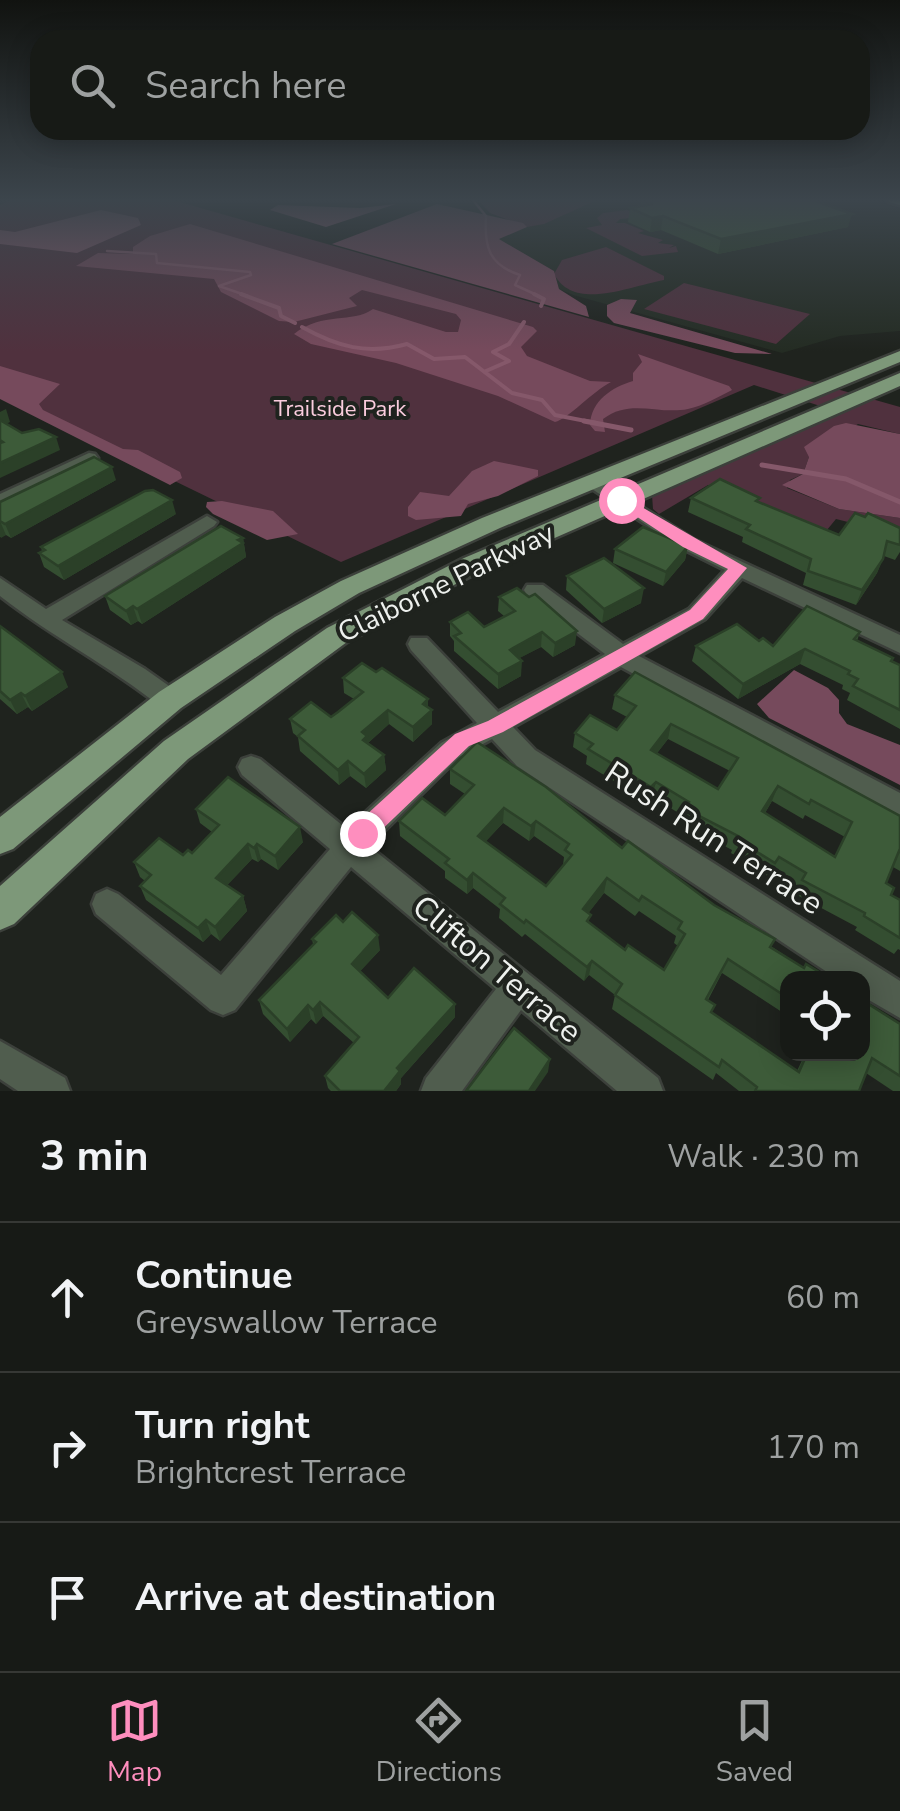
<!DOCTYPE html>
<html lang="en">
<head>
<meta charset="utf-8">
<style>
  body { margin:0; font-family:"Nunito Sans",sans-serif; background:#242723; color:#f1f3f6 }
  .controls { position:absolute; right:30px; bottom:30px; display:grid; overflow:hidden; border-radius:20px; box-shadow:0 5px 25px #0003 }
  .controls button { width:90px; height:90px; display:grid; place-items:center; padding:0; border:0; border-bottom:2px solid #363835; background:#171a16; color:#f1f3f6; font:50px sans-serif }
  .stop { position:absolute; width:30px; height:30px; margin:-22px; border:8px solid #fe8ebe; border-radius:50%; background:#fff }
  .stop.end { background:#fe8ebe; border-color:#fff; box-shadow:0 2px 10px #0008 }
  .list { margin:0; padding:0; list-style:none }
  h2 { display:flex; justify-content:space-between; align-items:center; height:130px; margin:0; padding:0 40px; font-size:42px }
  h2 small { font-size:32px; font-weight:400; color:#9ea1a1 }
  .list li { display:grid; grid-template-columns:65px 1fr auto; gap:30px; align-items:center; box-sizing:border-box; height:150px; padding:0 40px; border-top:2px solid #363835 }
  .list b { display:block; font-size:38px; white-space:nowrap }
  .list p { margin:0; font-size:32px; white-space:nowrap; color:#9ea1a1 }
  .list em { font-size:32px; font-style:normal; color:#9ea1a1 }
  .icon { flex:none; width:55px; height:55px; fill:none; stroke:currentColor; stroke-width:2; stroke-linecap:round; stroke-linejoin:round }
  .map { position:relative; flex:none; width:900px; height:1091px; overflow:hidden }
  .search { position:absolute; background:#171a16; box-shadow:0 5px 25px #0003; left:30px; right:30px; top:30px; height:110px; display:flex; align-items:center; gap:25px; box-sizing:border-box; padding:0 35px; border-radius:30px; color:#9ea1a1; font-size:38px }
  .sheet { height:580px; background:#171a16 }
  nav { display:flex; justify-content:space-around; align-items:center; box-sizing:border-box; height:140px; border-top:2px solid #363835; background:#171a16; font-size:28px; color:#9ea1a1 }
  nav a { display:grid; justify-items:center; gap:5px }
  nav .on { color:#fe8ebe }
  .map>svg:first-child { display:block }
</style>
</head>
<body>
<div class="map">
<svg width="900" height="1091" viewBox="0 0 900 1091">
  <rect width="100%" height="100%" fill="#1f231e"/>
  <polygon fill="#242c23" points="477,199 870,199 900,209 900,331 840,336 782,353 573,295 559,289 554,271 499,239 526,227 523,223 490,213"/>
  <g fill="#50313e">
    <polygon points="13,199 169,199 900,407 900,434 858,424 809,457 803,474 790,480 787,488 839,509 900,518 900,535 836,519 822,536 708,485 659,514 653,509 652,495 836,411 754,385 341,562 0,396 0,205"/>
    <polygon points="483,199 599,199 544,224 527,227 490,213 478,200"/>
    <polygon points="627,210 641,217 620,219 616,223 625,223 644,231 638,233 663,240 658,243 674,245 669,248 676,246 678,252 642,256 586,228 602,225 597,218 603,213"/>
    <path d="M606,247L664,276V280C630,286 574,312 554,274L562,260Z"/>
    <polygon points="684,283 810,314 776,344 644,309"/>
  </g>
  <g fill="#764a5c">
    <polygon points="437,204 523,223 527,227 499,239 554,271 559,289 586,306 589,317 332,244"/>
    <path d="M190,224L533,327L537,331L521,347L527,356L590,381L611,382C593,391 568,419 555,422L498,396L396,363L311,344L294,334C323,311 352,324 373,309L446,332H458L461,320L456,314L362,290L349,298L357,306L294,322L279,321L221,292L214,279L76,266L98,253L133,254V247L150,236Z"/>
    <polygon points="621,299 637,300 630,313 772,354 735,353 614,323 607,316 607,305"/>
    <path d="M638,354L729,386L732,390C718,397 703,406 688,409C658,415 630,398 603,419L605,432L595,431L590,425C591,401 612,387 633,381V373L642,362Z"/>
    <polygon points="0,366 60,384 39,404 43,410 123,449 138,450 180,472 182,478 170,485 0,399"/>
    <polygon points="846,423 900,434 900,518 839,509 782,485 803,474 809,457 804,447 834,426"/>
    <polygon points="494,461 538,470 538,476 498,496 468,504 461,516 416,520 408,516 408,507 420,492 449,496 472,471"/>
    <polygon points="222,501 273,511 298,534 267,540 213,514 206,507 207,502"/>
    <polygon points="794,670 828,688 839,700 839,713 847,724 900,745 900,785 769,718 757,704"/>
  </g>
  <g fill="#85586a">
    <polygon points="396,204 326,227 270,210 278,205 360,208"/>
    <polygon points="101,210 138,218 141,225 77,253 0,244 0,230 15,232"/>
  </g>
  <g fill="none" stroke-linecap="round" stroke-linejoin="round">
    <g stroke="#85586a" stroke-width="2.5">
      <path d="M472,199L486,216C484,247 489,265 520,275L515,285L539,296"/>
      <polyline points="107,251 156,254 157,263 250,272 251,275 219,286 248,296"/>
    </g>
    <g stroke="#85586a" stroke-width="4">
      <polyline points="241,294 279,308 281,316 295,323"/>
      <polyline points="534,294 544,299 541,306"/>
      <path d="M302,327C338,347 367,355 407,344L434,359L465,357L512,393L542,400L555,415L596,423"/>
      <polyline points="486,371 509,361 493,352 509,344 524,322"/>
    </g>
    <g stroke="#85586a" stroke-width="5">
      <polyline points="584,421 631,430"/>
      <polyline points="762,465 846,479 900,502"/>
    </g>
    <g stroke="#3c403b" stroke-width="5">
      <g id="minor">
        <polygon points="89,453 95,454 98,458 95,462 0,507 0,494"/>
        <polygon points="592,476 695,540 900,635 900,653 742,578 705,619 639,656 900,793 900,819 621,667 513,727 535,750 900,981 900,1018 862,996 862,978 836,978 517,766 492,739 459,757 369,846 658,1078 663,1091 617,1091 521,1010 462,1091 421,1091 426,1078 496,989 351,867 235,1010 223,1015 211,1010 96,914 92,904 96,894 107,889 118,894 221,975 330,849 242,775 238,767 242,759 251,756 260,759 347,829 441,743 477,723 411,650 408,644 411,638 427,638 498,712 605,654 527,595 524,590 527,585 543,585 623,644 689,609 725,570 681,548 586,485 583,481"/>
        <path d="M207,516L217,522L214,526L62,620L145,669L179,693L182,700L179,707L170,709L161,707C110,666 52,637 0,596V578L46,609Z"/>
        <polygon points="0,1041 65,1078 70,1091 18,1091 0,1079"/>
      </g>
    </g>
    <g stroke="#3c403b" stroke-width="5">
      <g id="major">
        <polygon points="887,199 900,199 900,205 889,202"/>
        <polygon points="900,351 900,362 500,528 359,593 295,631 181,708 13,849 0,854 0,817 159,692 275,617 341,581 482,518"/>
        <polygon points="900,373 900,386 482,570 347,642 188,759 14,924 0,930 0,886 164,741 327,628 464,558"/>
      </g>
    </g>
    <use href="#minor" fill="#505d4e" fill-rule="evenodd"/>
    <use href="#major" fill="#7d9879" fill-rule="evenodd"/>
  </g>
  <g fill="#344e31" fill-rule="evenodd">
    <polygon points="641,200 848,227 718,254 661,230 650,232 628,222 630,208 640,207"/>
    <polygon points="116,480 11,538 6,535 0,537 0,502"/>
    <polygon points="691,498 759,502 839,535 900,528 900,552 895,560 884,556 877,573 856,605 803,585 806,573 742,542 743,537 688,512"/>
    <polygon points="176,514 64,580 44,567 39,553 42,551 41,547"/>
    <polygon points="243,538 246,557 142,624 138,621 131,625 110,610 105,596"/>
    <polygon points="688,546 685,560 663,586 613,563 615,549"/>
    <polygon points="567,576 641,603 602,623 566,590"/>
    <polygon points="499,597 575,645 553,657 541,647 519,658 521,676 498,689 454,651 454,641 450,636 450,622 484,627 504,616 498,611"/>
    <polygon points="0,626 68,687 32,711 28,707 17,714 0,699"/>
    <polygon points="860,632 857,641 900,665 900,729 847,700 850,693 842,689 843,685 800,664 738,699 692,661 696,646 759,641 773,646"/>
    <polygon points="343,678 432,710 432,724 413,742 389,724 368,743 384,755 386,770 366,788 350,776 339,785 300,751 298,737 293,733 290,719 331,717 354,699 344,693"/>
    <path d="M615,695L900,816V871L893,867L886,883L891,895L900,900V950L898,949L894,954L855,930L857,927L795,894L799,887L772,871L769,877L731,853L732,850L680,822L682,815L652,797L648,802L586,764L587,756L573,747L575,733L617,730L627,717L612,709ZM668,739L730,771L718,789L657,753ZM772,801L803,819L805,815L845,837L835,857L765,813Z"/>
    <path d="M450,769L622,848L804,968L829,978H788V1016L722,973L708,1000L712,1012L797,1071L805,1054H862L900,1024V1091H893L866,1073L859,1091H739L716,1073L713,1080L612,1009L615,995L589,975L584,981L525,934L522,937L499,918L500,909L473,888L467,894L445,878V871L400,836L399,821L445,815L465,794L450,784ZM503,823L529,841L534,836L564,857L563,865L546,886L485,842ZM604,893L635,916L639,911L676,936L674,943L678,946L664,970L625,950L589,923L588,913Z"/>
    <polygon points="196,809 303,842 278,870 261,859 258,862 252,859 227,885 243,896 247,911 220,941 211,934 203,942 146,900 140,886 145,881 140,877 134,862 192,853 212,832 200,823"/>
    <polygon points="312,939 380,950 360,971 388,998 455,1017 401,1078 401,1084 396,1091 331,1091 328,1088 325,1076 354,1043 323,1016 316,1024 311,1019 290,1042 263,1014 259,1000 313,944"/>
  </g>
  <g fill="#2b4028">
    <polygon points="852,214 848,227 718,254 721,239"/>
    <polygon points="663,216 661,230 650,232 652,218"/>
    <polygon points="6,409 10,422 0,427 0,412"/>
    <polygon points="56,437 60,450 0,478 0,463"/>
    <polygon points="112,467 116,480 11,538 5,524"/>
    <polygon points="172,500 176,514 64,580 58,566"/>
    <polygon points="0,521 6,535 1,538 0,536"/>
    <polygon points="243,538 246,557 142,624 137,609"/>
    <polygon points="688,546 685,560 663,586 666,572"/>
    <polygon points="883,559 877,573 856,605 862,590"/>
    <polygon points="644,588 641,603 602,623 604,609"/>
    <polygon points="133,606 138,621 131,625 126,611"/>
    <polygon points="577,631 575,645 553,657 555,643"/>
    <polygon points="542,632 541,647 512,662 510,650"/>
    <polygon points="805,649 800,664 738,699 743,684"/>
    <polygon points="522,661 521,676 498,689 498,674"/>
    <polygon points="62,672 68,687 32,711 25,696"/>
    <polygon points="21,693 28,707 17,714 10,700"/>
    <polygon points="428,699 428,713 432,710 432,724 413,742 413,727 423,704"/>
    <polygon points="388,710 389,724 368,743 364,754 362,732"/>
    <polygon points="671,724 668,739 648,765 651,750"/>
    <polygon points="384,755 386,770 366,788 364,774"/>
    <polygon points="348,761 350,776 339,785 338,770"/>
    <polygon points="656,782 652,797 648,802 651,787"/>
    <polygon points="778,786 772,801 757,826 762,811"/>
    <polygon points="504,808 503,823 477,851 478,836"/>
    <polygon points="536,821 534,836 529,841 531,826"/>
    <polygon points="300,827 303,842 278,870 275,856"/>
    <polygon points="248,844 252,859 221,892 216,878"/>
    <polygon points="257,844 261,859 258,862 254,848"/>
    <polygon points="473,873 473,888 467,894 467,880"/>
    <polygon points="607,878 604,893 580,924 583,909"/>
    <polygon points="243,896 247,911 220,941 215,927"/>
    <polygon points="206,920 211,934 203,942 198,928"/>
    <polygon points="378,935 380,950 354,978 352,964"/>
    <polygon points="592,961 589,975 584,981 587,967"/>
    <polygon points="320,1002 323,1016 316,1024 313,1010"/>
    <polygon points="455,1004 455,1017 401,1078 401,1084 396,1091 384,1091 397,1068"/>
    <polygon points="308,1005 311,1019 290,1042 287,1029"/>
    <polygon points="550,1059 548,1072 535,1091 529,1091"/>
  </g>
  <g fill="#3d5b39" stroke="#2b4028" stroke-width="2.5" fill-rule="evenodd">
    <polygon points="647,199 810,199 852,214 721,239 663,216 652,218 630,208 653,204 641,200"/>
    <polygon points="0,420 22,433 39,429 56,437 0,463 0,443 3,442 0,440"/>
    <polygon points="94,457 112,467 5,524 0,521 0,502"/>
    <polygon points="720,479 760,498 756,501 839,535 855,513 865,517 868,513 900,528 900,545 887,541 883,559 862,590 808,571 811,559 746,529 750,525 691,498"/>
    <polygon points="153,490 172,500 58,566 39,553 45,550 41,547 145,491"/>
    <polygon points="221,526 243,538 238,540 243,543 137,609 133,606 126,611 105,596"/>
    <polygon points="643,527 688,546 666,572 615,549"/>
    <polygon points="604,558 644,588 604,609 567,576"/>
    <polygon points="517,588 529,597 535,594 577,631 555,643 542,632 513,648 510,650 522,661 498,674 454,636 461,633 450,622 468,612 484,627 515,611 499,597"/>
    <polygon points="807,606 860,632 854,639 893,658 891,661 900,665 900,710 853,686 858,679 848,674 850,671 805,649 743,684 696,646 737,624 759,641 763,638 773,646"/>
    <polygon points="0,626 62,672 25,696 21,693 10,700 0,691"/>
    <polygon points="362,663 376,672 382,668 428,699 423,704 432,710 413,727 388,710 362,732 367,736 363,740 384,755 364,774 348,761 338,770 298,736 305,730 290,719 311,702 331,717 338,712 363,692 343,678"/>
    <path d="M635,672L900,816V852L899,851L886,883L894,888L891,895L900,900V938L864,916L865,913L802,880L806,873L779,857L775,863L736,839L738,836L684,808L689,802L656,782L651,787L588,749L593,744L575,733L590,715L617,730L636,706L615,695ZM671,724L738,758L718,789L651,750ZM778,786L809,804L811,800L852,822L835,857L762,811Z"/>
    <path d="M477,742L546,787L622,848L628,841L714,905L775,939L770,947L804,968L806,964L829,978H788V998L728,959L706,999L715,1005L711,1012L799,1072L807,1054H862V1000L900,1024V1076L872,1058L859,1091H755L757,1087L722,1060L719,1067L615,995L622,984L592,961L587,967L526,920L524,923L500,904L505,898L473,873L467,880L445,863L449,859L399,821L422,798L445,815L474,785L450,769ZM504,808L531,826L536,821L569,844L565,850L572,855L546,886L478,836ZM607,878L639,901L642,896L682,922L678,929L685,934L664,970L628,945L625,950L587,921L591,915L583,909Z"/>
    <polygon points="228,777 300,827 275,856 257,844 254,848 248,844 216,878 243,896 215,927 206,920 198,928 140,886 151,875 134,862 159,838 183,855 188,850 192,853 219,825 196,809"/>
    <polygon points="352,912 378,935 352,964 388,998 414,968 455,1004 397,1068 400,1071 384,1091 340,1091 325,1076 359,1037 320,1002 313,1010 308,1005 287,1029 259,1000 316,942 312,939 336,915 343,922"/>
    <polygon points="514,1028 550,1059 529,1091 466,1091"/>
  </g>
  <linearGradient id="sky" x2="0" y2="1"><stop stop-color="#111310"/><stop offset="0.57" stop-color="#3c454c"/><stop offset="1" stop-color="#3c454c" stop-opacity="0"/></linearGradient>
  <rect width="900" height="351" fill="url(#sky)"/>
  <polygon fill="#fe8ebe" points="621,495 747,568 703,619 503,732 469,746 370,841 362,844 354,841 350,833 354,826 455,734 488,721 690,610 728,569 683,547 616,503 616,497"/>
  <g text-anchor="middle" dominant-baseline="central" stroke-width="8" stroke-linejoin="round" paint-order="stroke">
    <g font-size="22" fill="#fbcdde" stroke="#1f231e">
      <text x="340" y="409">Trailside Park</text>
    </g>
    <g font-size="28" fill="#eef1ee" stroke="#1f231e">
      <text transform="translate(446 583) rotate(-26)">Claiborne Parkway</text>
    </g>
    <g font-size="32" fill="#eef1ee" stroke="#1f231e">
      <text transform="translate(714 838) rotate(33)">Rush Run Terrace</text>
      <text transform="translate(497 969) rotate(40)">Clifton Terrace</text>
    </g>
  </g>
</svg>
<div class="controls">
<button><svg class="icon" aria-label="locate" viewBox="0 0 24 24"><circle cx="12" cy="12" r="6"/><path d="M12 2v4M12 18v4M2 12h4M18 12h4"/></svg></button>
</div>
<div class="stop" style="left:621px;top:500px"></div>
<div class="stop end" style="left:362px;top:833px"></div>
<div class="search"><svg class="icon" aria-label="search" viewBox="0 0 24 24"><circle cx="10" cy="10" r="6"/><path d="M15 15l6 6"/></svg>Search here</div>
</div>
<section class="sheet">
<h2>3 min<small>Walk · 230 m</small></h2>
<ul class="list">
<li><svg class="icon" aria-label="ahead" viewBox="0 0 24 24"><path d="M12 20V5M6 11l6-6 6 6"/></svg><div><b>Continue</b><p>Greyswallow Terrace</p></div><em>60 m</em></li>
<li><svg class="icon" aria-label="right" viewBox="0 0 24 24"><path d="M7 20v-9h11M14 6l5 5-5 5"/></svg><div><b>Turn right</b><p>Brightcrest Terrace</p></div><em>170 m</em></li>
<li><svg class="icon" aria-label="arrive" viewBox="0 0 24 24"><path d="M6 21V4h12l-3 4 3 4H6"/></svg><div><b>Arrive at destination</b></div></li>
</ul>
</section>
<nav>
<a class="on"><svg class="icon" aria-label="map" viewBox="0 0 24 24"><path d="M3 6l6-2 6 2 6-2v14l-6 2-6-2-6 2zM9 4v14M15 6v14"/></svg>Map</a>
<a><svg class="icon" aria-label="directions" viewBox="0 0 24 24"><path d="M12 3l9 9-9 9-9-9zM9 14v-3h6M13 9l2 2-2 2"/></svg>Directions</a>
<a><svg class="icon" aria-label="saved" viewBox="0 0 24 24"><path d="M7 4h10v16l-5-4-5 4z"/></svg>Saved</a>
</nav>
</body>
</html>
